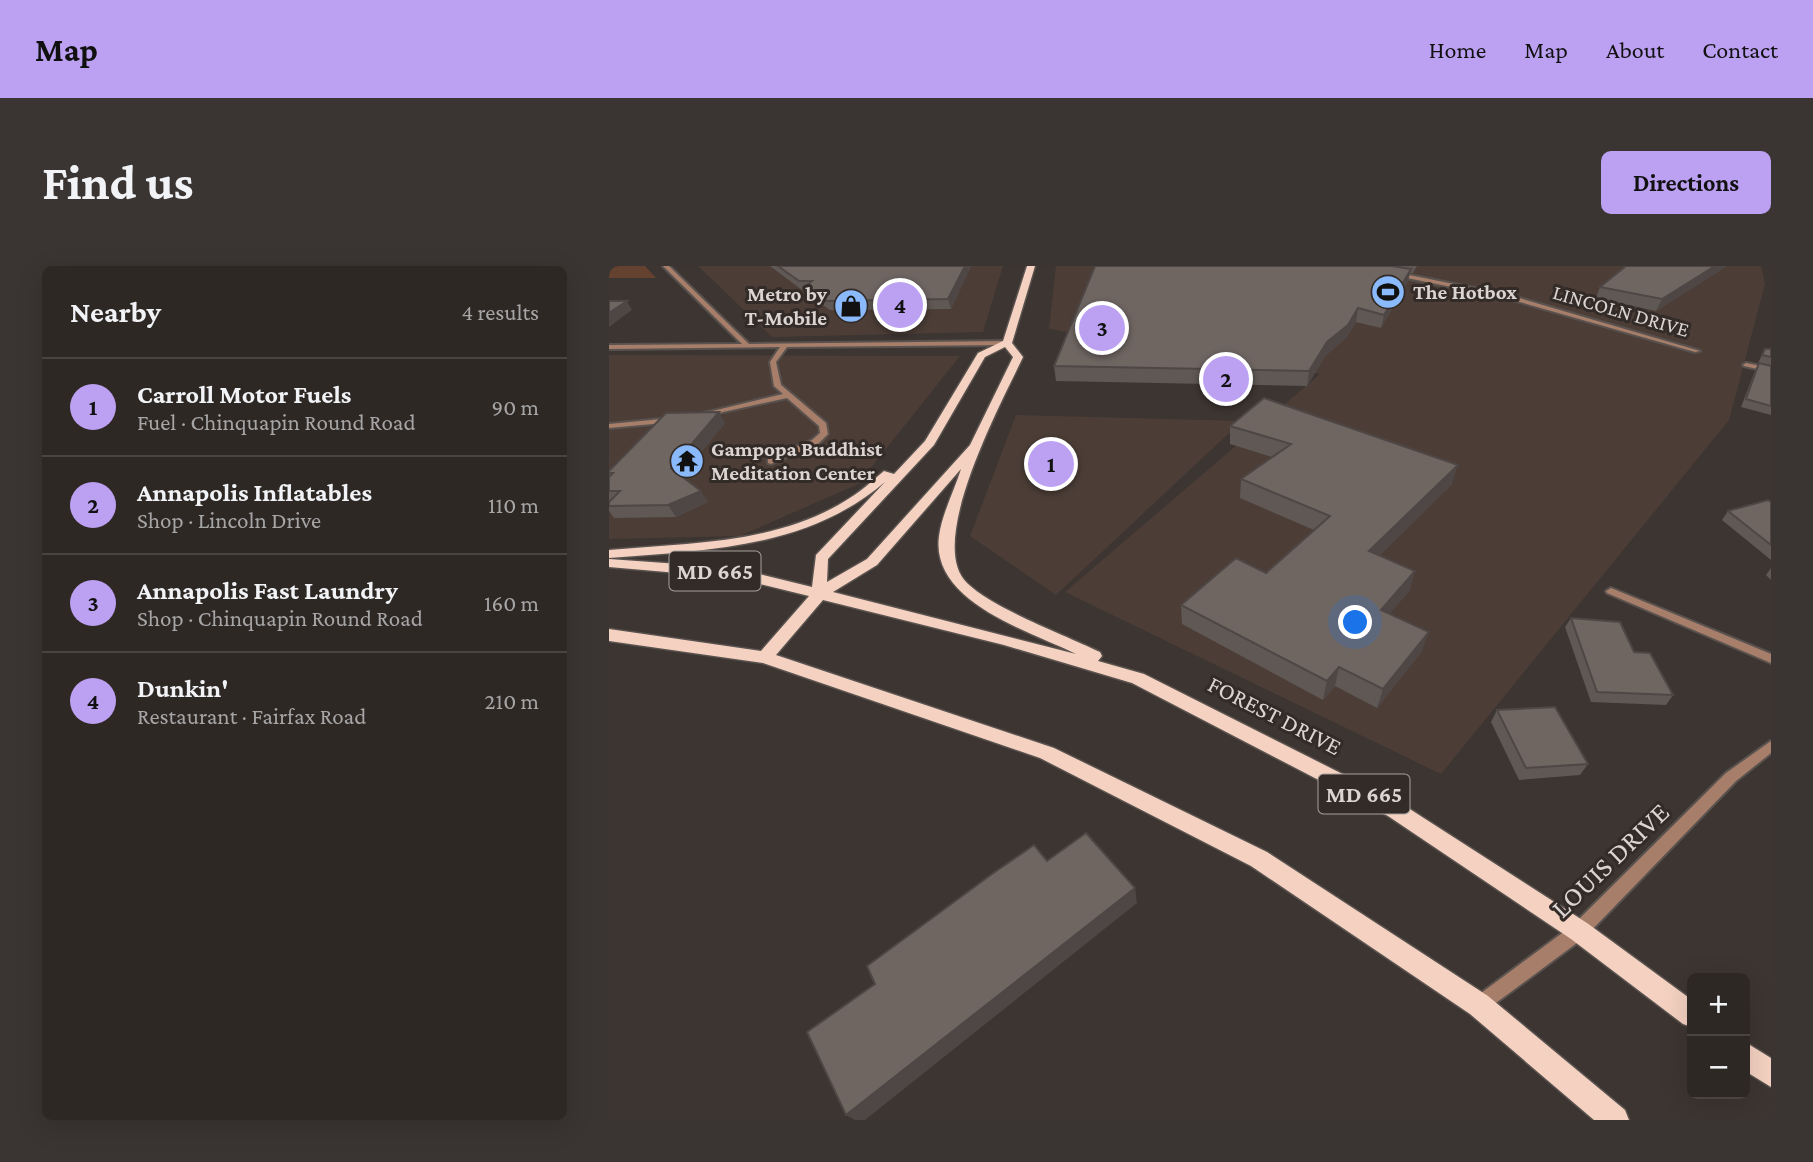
<!DOCTYPE html>
<html lang="en">
<head>
<meta charset="utf-8">
<style>
  body { margin:0; font-family:"Crimson Pro",serif; background:#3a3432; color:#f1f3f6 }
  .controls { position:absolute; right:21px; bottom:21px; display:grid; overflow:hidden; border-radius:10px; box-shadow:0 7px 28px #0002 }
  .controls button { width:63px; height:63px; display:grid; place-items:center; padding:0; border:0; border-bottom:2px solid #494442; background:#2e2825; color:#f1f3f6; font:35px sans-serif }
  .you { position:absolute; left:747px; top:357px; width:24px; height:24px; margin:-18px; border:5px solid #fff; border-radius:50%; background:#1a73e8; box-shadow:0 0 0 10px #1a73e833 }
  .badge { display:grid; place-items:center; width:46px; height:46px; border-radius:50%; background:#bca0f2; color:#111; font-size:23px; font-weight:700 }
  .pin { position:absolute; translate:-50% -50%; border:4px solid #fff; box-shadow:0 2px 7px #0006 }
  .list { margin:0; padding:0; list-style:none }
  h2 { display:flex; justify-content:space-between; align-items:center; height:91px; margin:0; padding:0 28px; font-size:30px }
  h2 small { font-size:23px; font-weight:400; color:#a7a6a7 }
  .list li { display:grid; grid-template-columns:46px 1fr auto; gap:21px; align-items:center; box-sizing:border-box; height:98px; padding:0 28px; border-top:2px solid #494442 }
  .list b { display:block; font-size:26px; white-space:nowrap }
  .list p { margin:0; font-size:23px; white-space:nowrap; color:#a7a6a7 }
  .list em { font-size:23px; font-style:normal; color:#a7a6a7 }
  .map { position:relative; flex:none; width:1162px; height:854px; overflow:hidden; border-radius:10px }
  header { display:flex; align-items:center; gap:42px; box-sizing:border-box; height:98px; padding:0 35px; background:#bca0f2; color:#111 }
  header strong { font-size:33px }
  nav { display:flex; gap:38px; margin-inline-start:auto; font-size:24px }
  .intro { display:flex; align-items:center; justify-content:space-between; box-sizing:border-box; height:168px; padding:0 42px }
  h1 { margin:0; font-size:49px }
  .button { padding:18px 32px; border-radius:10px; background:#bca0f2; color:#111; font-size:24px; font-weight:700 }
  main { display:flex; gap:42px; padding:0 42px }
  aside { flex:1; background:#2e2825; border-radius:10px; box-shadow:0 7px 28px #0002 }
  .map>svg:first-child { display:block }
</style>
</head>
<body>
<header>
<strong>Map</strong>
<nav><a>Home</a><a>Map</a><a>About</a><a>Contact</a></nav>
</header>
<div class="intro"><h1>Find us</h1><a class="button">Directions</a></div>
<main>
<aside>
<h2>Nearby<small>4 results</small></h2>
<ul class="list">
<li><span class="badge">1</span><div><b>Carroll Motor Fuels</b><p>Fuel · Chinquapin Round Road</p></div><em>90 m</em></li>
<li><span class="badge">2</span><div><b>Annapolis Inflatables</b><p>Shop · Lincoln Drive</p></div><em>110 m</em></li>
<li><span class="badge">3</span><div><b>Annapolis Fast Laundry</b><p>Shop · Chinquapin Round Road</p></div><em>160 m</em></li>
<li><span class="badge">4</span><div><b>Dunkin'</b><p>Restaurant · Fairfax Road</p></div><em>210 m</em></li>
</ul>
</aside>
<div class="map">
<svg width="1162" height="854" viewBox="0 0 1162 854">
  <rect width="100%" height="100%" fill="#3d3531"/>
  <g fill="#4c3e37">
    <polygon points="89,0 394,0 374,66 163,71"/>
    <polygon points="447,0 1152,0 1156,18 1120,154 832,508 456,326 711,108 440,63"/>
    <polygon points="0,89 351,90 249,218 131,270 0,273"/>
    <polygon points="407,149 633,155 447,329 361,270"/>
  </g>
  <polygon fill="#654130" points="0,0 36,0 47,12 0,12"/>
  <g fill="none" stroke-linecap="round" stroke-linejoin="round">
    <g stroke="#59524e" stroke-width="4">
      <g id="minor">
        <polygon points="54,0 60,0 140,78 398,75 401,77 398,79 178,81 167,96 172,119 217,157 219,168 209,178 162,198 159,197 159,193 203,174 211,167 210,160 178,132 91,151 87,149 174,128 165,120 161,96 171,81 0,83 0,79 133,78"/>
        <polygon points="785,6 900,29 1091,85 1086,86 897,32 783,9"/>
        <polygon points="1137,97 1162,102 1162,106 1135,100 1134,99"/>
        <polygon points="63,152 66,152 66,156 0,162 0,158"/>
        <polygon points="1002,322 1162,388 1162,397 998,327 997,325"/>
        <polygon points="1162,475 1162,487 1127,515 976,671 876,745 870,748 864,745 861,739 864,733 964,659 1117,507"/>
      </g>
    </g>
    <g stroke="#59524e" stroke-width="3">
      <g id="major">
        <path d="M418,0H426L403,77L414,91C393,136 316,277 358,317C385,343 456,369 491,386L493,390L489,395L535,408L793,538L978,657L1083,734V761L1074,758L962,673L779,550L523,417L395,379L214,334L167,389L445,482L658,586L879,730L1016,844L1020,854H985L861,748L642,600L431,492L154,397L0,375V363L152,385L200,330L126,312L0,301V293L126,302L203,321L207,289L276,216C197,283 99,284 0,292V284C79,277 166,278 236,235C250,227 262,216 275,205L285,208L316,175L369,87L394,75ZM396,81L404,91L361,179L258,293L218,316L219,293L325,179L376,91ZM352,203C345,225 333,248 330,270C321,336 420,365 467,388L224,326L268,299Z"/>
        <polygon points="1136,776 1162,792 1162,821 1136,805"/>
      </g>
    </g>
    <use href="#minor" fill="#a77e6a" fill-rule="evenodd"/>
    <use href="#major" fill="#f4d1c1" fill-rule="evenodd"/>
  </g>
  <g fill="#5f5854">
    <polygon points="161,0 362,0 342,43 221,44 201,30 199,24 193,24"/>
    <polygon points="486,0 808,0 804,7 801,7 799,15 772,62 747,56 737,72 716,90 698,120 447,115 445,100"/>
    <polygon points="1118,0 1047,45 987,32 991,21"/>
    <polygon points="1156,83 1162,83 1162,99 1149,97"/>
    <polygon points="1150,97 1162,100 1162,149 1132,141 1146,105"/>
    <polygon points="116,157 72,210 99,236 67,251 5,252 0,245 0,205"/>
    <polygon points="621,160 843,218 770,290 801,324 780,348 813,385 768,442 726,420 714,434 573,358 572,339 657,307 705,264 631,232 632,213 663,191 621,178"/>
    <polygon points="1162,236 1162,294 1113,254 1119,245"/>
    <polygon points="1162,302 1162,314 1157,309"/>
    <polygon points="962,352 1025,386 1064,429 1057,439 982,436 956,361"/>
    <polygon points="888,444 979,498 971,509 910,514 882,456"/>
  </g>
  <g fill="#4e4745">
    <polygon points="356,0 362,0 342,43 339,33"/>
    <polygon points="1106,0 1118,0 1047,45 1053,33"/>
    <polygon points="802,3 799,15 772,62 775,49"/>
    <polygon points="18,35 23,44 0,61 0,47"/>
    <polygon points="749,42 747,56 737,72 716,90 698,120 700,105 718,76"/>
    <polygon points="110,146 116,157 69,213 62,202"/>
    <polygon points="849,199 843,218 755,305 760,285"/>
    <polygon points="92,225 99,236 67,251 59,239"/>
    <polygon points="806,305 801,324 767,363 772,344"/>
    <polygon points="820,366 813,385 768,442 774,423"/>
    <polygon points="730,401 726,420 714,434 718,415"/>
    <polygon points="526,622 528,637 256,854 246,854 237,849"/>
  </g>
  <g fill="#6f6662" stroke="#4e4745" stroke-width="2">
    <polygon points="169,0 356,0 339,33 217,35 197,20 203,15 190,15"/>
    <polygon points="486,0 783,0 802,3 775,49 749,42 739,59 718,76 700,105 445,100"/>
    <polygon points="1017,0 1106,0 1053,33 991,21"/>
    <polygon points="0,35 18,35 0,47"/>
    <polygon points="1156,83 1162,83 1162,91 1153,89"/>
    <polygon points="1150,97 1162,100 1162,140 1137,133"/>
    <polygon points="655,132 849,199 760,285 806,305 772,344 820,366 774,423 730,401 718,415 572,339 627,292 657,307 721,250 632,213 682,178 621,160"/>
    <polygon points="110,146 62,202 92,225 59,239 0,240 0,236 11,225 0,225 0,211 4,207 0,207 0,205 57,147"/>
    <polygon points="1159,234 1162,236 1162,279 1119,245"/>
    <polygon points="962,352 1011,356 1025,386 1041,387 1064,429 988,426"/>
    <polygon points="946,441 979,498 917,502 888,444"/>
    <polygon points="477,567 526,622 237,849 198,766 266,718 258,700 383,608 425,579 438,595"/>
  </g>
  <defs>
    <g id="stadium-disc" transform="scale(1.75)"><circle r="9.5" fill="#8abafc" stroke="#332b27"/><path d="M0-5a6.5 5 0 1 0 0 10a6.5 5 0 1 0 0-10ZM-3.5-1.8h7v3.6h-7Z" fill="#111"/></g>
    <g id="shop-disc" transform="scale(1.75)"><circle r="9.5" fill="#8abafc" stroke="#332b27"/><path d="M-5-2.5h2.3a2.7 3.5 0 0 1 5.4 0H5L5.5 6h-11ZM-1.5-2.5h3a1.5 2.3 0 0 0-3 0Z" fill="#111"/></g>
    <g id="temple-disc" transform="scale(1.75)"><circle r="9.5" fill="#8abafc" stroke="#332b27"/><path d="M0-6L5-2H3V0L6.5 2.5H4V6H1.5V3h-3V6H-4V2.5H-6.5L-3 0V-2H-5Z" fill="#111"/></g>
  </defs>
  <g fill-rule="evenodd">
    <use href="#stadium-disc" x="779" y="26"/>
    <use href="#shop-disc" x="242" y="40"/>
    <use href="#temple-disc" x="78" y="195"/>
  </g>
  <g text-anchor="middle" dominant-baseline="central" stroke-width="6" stroke-linejoin="round" paint-order="stroke">
    <g font-size="21" font-weight="bold" fill="#dad4d2" stroke="#332b27" text-anchor="start">
      <text x="804" y="26">The Hotbox</text>
      <text x="218" y="28" text-anchor="end">Metro by<tspan x="218" dy="24">T-Mobile</tspan></text>
      <text x="102" y="183">Gampopa Buddhist<tspan x="102" dy="24">Meditation Center</tspan></text>
    </g>
    <g font-size="21" fill="#dad4d2" stroke="#332b27">
      <text transform="translate(1012 45) rotate(16)">LINCOLN DRIVE</text>
    </g>
    <g fill="#332b27" stroke="#a8a19f" stroke-width="2">
      <rect x="60.5" y="285.5" width="91" height="39" rx="5"/>
      <rect x="709.5" y="508.5" width="91" height="39" rx="5"/>
    </g>
    <g font-size="23" font-weight="bold" fill="#dad4d2">
      <text x="106" y="305">MD 665</text>
      <text x="755" y="528">MD 665</text>
    </g>
    <g font-size="24" fill="#dad4d2" stroke="#332b27">
      <text transform="translate(666 449) rotate(27)">FOREST DRIVE</text>
    </g>
    <g font-size="28" fill="#dad4d2" stroke="#332b27">
      <text transform="translate(1001 594) rotate(-44)">LOUIS DRIVE</text>
    </g>
  </g>
</svg>
<div class="controls">
<button>+</button>
<button>−</button>
</div>
<div class="you"></div>
<div class="pin badge" style="left:442px;top:198px">1</div>
<div class="pin badge" style="left:617px;top:113px">2</div>
<div class="pin badge" style="left:493px;top:62px">3</div>
<div class="pin badge" style="left:291px;top:39px">4</div>
</div>
</main>
</body>
</html>
